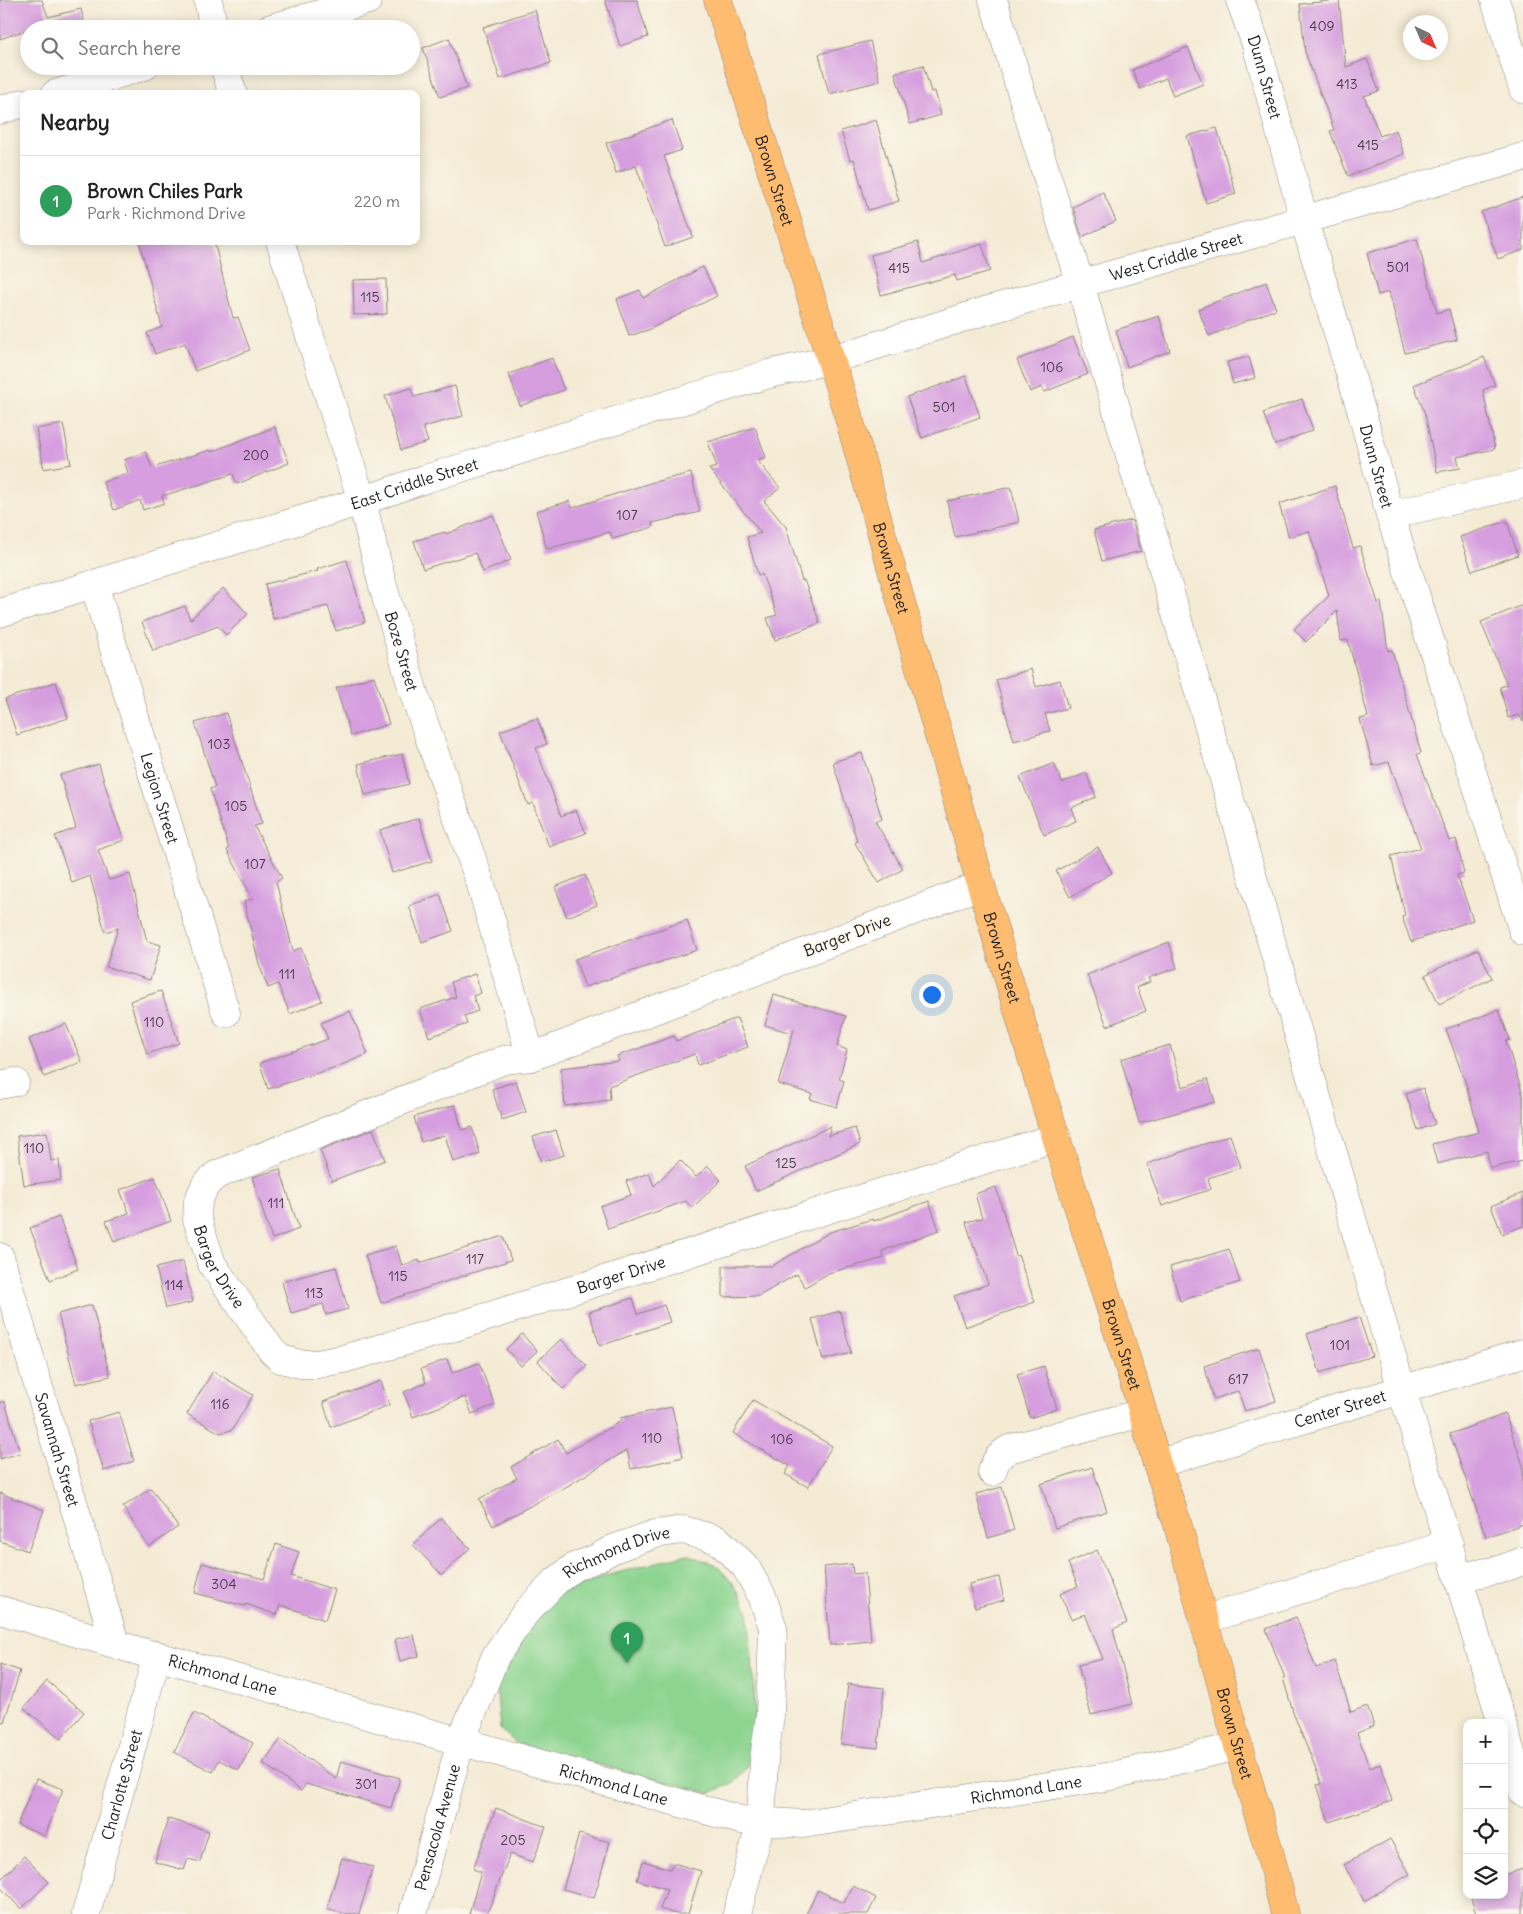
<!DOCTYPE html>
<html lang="en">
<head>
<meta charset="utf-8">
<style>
  body { margin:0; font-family:Delius,sans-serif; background:#f6f6f6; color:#222 }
  .controls { position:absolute; right:15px; bottom:15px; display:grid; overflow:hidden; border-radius:10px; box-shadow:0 2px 12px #0003 }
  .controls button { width:45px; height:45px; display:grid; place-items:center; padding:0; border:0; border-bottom:1px solid #e0e0e0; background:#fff; color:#222; font:25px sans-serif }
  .compass { position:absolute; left:1403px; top:15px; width:45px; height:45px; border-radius:50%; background:#fff; box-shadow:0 2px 12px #0003; rotate:136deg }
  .you { position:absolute; left:931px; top:994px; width:18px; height:18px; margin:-12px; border:4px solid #fff; border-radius:50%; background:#1a73e8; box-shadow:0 0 0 8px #1a73e833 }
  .badge { display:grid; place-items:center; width:32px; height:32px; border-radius:50%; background:#b45309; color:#fff; font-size:16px; font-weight:700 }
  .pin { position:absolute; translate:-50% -41px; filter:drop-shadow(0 1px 2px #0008) }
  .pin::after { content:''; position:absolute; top:26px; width:18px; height:15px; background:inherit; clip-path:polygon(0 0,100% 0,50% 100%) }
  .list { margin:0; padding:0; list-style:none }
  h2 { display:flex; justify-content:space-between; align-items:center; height:65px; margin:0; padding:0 20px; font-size:21px }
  h2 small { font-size:16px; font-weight:400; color:#767676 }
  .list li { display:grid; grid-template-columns:32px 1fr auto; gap:15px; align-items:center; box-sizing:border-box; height:90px; padding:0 20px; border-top:1px solid #e0e0e0 }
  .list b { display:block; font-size:19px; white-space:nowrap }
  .list p { margin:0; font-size:16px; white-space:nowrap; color:#767676 }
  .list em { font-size:16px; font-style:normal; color:#767676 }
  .icon { flex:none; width:28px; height:28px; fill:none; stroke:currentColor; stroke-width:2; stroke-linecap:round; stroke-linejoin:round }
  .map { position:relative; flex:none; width:1523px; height:1914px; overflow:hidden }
  .search { position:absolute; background:#fff; box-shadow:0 2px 12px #0003; left:20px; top:20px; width:400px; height:55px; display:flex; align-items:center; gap:12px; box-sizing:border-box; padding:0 18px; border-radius:28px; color:#767676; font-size:19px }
  .panel { position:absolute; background:#fff; box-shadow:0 2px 12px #0003; left:20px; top:90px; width:400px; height:155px; border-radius:10px }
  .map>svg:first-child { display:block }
</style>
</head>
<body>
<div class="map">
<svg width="1523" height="1914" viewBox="0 0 1523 1914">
  <rect width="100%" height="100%" fill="#fbf7ec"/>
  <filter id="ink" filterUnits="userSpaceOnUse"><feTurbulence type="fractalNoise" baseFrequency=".02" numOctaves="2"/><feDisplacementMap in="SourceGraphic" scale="10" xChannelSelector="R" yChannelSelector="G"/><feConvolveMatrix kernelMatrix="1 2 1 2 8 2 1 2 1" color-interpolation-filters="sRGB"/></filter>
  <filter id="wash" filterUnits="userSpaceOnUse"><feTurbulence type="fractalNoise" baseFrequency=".0096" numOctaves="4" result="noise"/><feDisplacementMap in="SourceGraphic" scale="20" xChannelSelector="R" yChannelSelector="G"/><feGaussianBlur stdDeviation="1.12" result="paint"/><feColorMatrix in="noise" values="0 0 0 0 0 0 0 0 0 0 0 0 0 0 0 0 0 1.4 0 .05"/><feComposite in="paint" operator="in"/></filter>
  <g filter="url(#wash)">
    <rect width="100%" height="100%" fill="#f4ebd5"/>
    <polygon fill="#8cd490" stroke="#547856" points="687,1554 716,1565 733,1583 748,1610 754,1685 756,1756 733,1783 709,1793 517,1744 500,1729 496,1682 543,1601 606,1576"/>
    <g id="blocks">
      <g fill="#d69edf">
        <polygon points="0,0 42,0 48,17 81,9 86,29 29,29 0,39"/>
        <polygon points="605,0 637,0 648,37 620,46"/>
        <polygon points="1339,0 1346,67 1367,59 1379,91 1364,96 1380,136 1396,130 1404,154 1348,176 1330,131 1334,130 1305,52 1300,4"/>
        <polygon points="535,10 551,63 500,79 483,27"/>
        <polygon points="449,38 467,88 440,97 423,48"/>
        <polygon points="870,41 880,81 829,94 819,54"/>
        <polygon points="1188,47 1203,84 1173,96 1166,78 1140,89 1132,70"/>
        <polygon points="923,65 931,92 935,91 941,115 910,124 895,73"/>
        <polygon points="672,120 682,150 664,156 693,237 665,247 636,166 616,173 606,143"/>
        <polygon points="876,120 899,201 868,210 854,159 850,160 841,131"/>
        <polygon points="1217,128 1236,194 1206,203 1187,136"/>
        <polygon points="1103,192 1116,221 1082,237 1073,207"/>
        <polygon points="1523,197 1523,250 1498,259 1481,212"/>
        <polygon points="1417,239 1437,313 1449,309 1457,340 1405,353 1389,292 1378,295 1367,253"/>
        <polygon points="139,241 214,241 233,318 238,317 250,350 195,371 185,343 155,354 147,333 162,327"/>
        <polygon points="918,242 923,263 982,244 990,271 957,281 955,275 881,295 871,255"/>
        <polygon points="703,267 717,296 648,330 629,336 617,299 640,290 643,298"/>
        <polygon points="386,279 387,314 354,315 353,280"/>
        <polygon points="1266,282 1276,309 1209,336 1198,309"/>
        <polygon points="1159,316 1170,351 1127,367 1116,330"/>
        <polygon points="1073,337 1088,374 1045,392 1042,387 1030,392 1017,360"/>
        <polygon points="1249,357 1255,378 1233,384 1227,362"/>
        <polygon points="1484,357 1495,385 1483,390 1495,449 1457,457 1460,468 1437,472 1425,414 1414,385"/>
        <polygon points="552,358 564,390 520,406 509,374"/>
        <polygon points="966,376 980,417 922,438 907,397"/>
        <polygon points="455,386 463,416 423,427 428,442 401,450 385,396 411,388 414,397"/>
        <polygon points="1302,399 1313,430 1275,445 1263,413"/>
        <polygon points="63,424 71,464 44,469 36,429"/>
        <polygon points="275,427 289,463 237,484 233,474 162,496 164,503 143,510 140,500 114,510 103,482 128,473 124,460 146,452 152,468 210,450 211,452"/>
        <polygon points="755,427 766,457 757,460 780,488 764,501 786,527 802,581 804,580 820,623 775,640 767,618 777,615 762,574 758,575 747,537 761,533 709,469 717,467 708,442"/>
        <polygon points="691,473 700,512 652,523 653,527 613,539 610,532 547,549 536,511 570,501 572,508 650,483"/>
        <polygon points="1335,486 1353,548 1360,546 1378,603 1381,602 1388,651 1392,650 1421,753 1417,754 1449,841 1456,839 1464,873 1457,875 1473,920 1411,942 1402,917 1405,915 1391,856 1421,848 1389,762 1373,766 1360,719 1368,717 1348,640 1341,641 1337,611 1306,642 1294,629 1329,596 1309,531 1289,537 1279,504"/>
        <polygon points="1011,487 1019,522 955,537 947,501"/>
        <polygon points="493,515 511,560 483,572 475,553 423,569 414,541 445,532 446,534"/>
        <polygon points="1132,520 1141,551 1102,561 1094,530"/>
        <polygon points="1507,521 1518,555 1472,571 1460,537"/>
        <polygon points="347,560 365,622 336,631 328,606 273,619 265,584 318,571 317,569"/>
        <polygon points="223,588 248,614 226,635 218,626 153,651 142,622 185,606 190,620"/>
        <polygon points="1523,605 1523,722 1519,715 1508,718 1500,687 1507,685 1481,622"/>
        <polygon points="1031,669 1036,687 1060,680 1068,708 1045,714 1050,731 1014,741 996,680"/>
        <polygon points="374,676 389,724 351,736 336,688"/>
        <polygon points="56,682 68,718 17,735 5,699"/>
        <polygon points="226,713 262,824 254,826 282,878 276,882 293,951 301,948 322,1001 290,1014 278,984 268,988 259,964 244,901 253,899 227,850 229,849 210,789 215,787 195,723"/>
        <polygon points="537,718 547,744 536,748 561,816 576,810 586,833 549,847 533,803 528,805 500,731"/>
        <polygon points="862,753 882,819 875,821 903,869 879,883 855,843 857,841 833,762"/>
        <polygon points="402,754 409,784 365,795 358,764"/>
        <polygon points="1054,763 1062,783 1086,773 1096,797 1071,808 1076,821 1044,835 1020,777"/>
        <polygon points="99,764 113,811 124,840 98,850 109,880 130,874 147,941 161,945 150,980 106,967 118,928 105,932 90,876 72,883 55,836 76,828 60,775"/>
        <polygon points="419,818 432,861 392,873 380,830"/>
        <polygon points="1098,847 1112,873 1070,897 1056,871"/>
        <polygon points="585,875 597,905 567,917 555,887"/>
        <polygon points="440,894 453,931 422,942 409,906"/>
        <polygon points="687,920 697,950 585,987 575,959"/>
        <polygon points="1169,942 1177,968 1148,978 1150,982 1137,987 1146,1011 1107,1026 1087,975"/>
        <polygon points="1478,949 1492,978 1439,1004 1425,975"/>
        <polygon points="475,974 481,993 473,996 478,1011 464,1016 467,1024 429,1037 420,1009 456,997 451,982"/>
        <polygon points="161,991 179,1043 147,1054 130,1001"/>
        <polygon points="774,995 846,1016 837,1046 847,1050 839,1079 844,1081 837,1107 810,1099 812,1094 778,1084 794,1029 788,1032 765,1025"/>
        <polygon points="1499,1010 1510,1040 1506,1041 1523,1095 1523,1161 1490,1168 1487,1151 1437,1164 1432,1144 1479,1132 1467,1087 1446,1029"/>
        <polygon points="350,1011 368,1054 339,1066 268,1089 260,1063 328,1039 321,1023"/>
        <polygon points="737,1018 748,1047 698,1065 695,1054 609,1086 610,1100 565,1106 561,1068 619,1061 617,1056 674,1036 676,1041"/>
        <polygon points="66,1024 82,1062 44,1077 29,1039"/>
        <polygon points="1170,1045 1182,1087 1208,1079 1215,1102 1139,1123 1121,1059"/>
        <polygon points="516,1081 526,1112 502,1120 492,1089"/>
        <polygon points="1423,1088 1435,1124 1418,1130 1406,1094"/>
        <polygon points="455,1105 462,1130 472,1127 480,1154 453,1162 445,1135 421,1142 414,1117"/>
        <polygon points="831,1126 828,1136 855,1128 860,1144 756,1191 745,1166"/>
        <polygon points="373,1129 385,1160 332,1181 320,1150"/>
        <polygon points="556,1130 564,1155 541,1162 533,1137"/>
        <polygon points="47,1132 51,1161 59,1160 61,1180 24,1185 17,1136"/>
        <polygon points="1230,1135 1241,1167 1208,1178 1211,1189 1162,1206 1147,1164"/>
        <polygon points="680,1160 696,1177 708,1166 721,1180 692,1208 686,1201 608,1229 600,1206 631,1195 626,1181 649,1173 654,1186"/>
        <polygon points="280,1169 299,1229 272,1239 252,1177"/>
        <polygon points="155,1177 171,1221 114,1242 106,1221 129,1213 120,1190"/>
        <polygon points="996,1187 1016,1256 1018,1255 1035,1302 965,1327 954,1296 988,1284 975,1247 974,1248 966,1222 982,1218 975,1194"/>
        <polygon points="1523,1193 1523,1226 1502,1234 1491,1206"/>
        <polygon points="929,1201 939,1230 882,1251 884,1258 829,1273 805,1287 797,1274 759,1296 723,1297 723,1266 772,1266 830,1232 873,1219 874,1221"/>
        <polygon points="59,1217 78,1269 50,1280 30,1228"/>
        <polygon points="503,1236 511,1260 381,1303 365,1255 396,1246 402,1266 419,1260 420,1263"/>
        <polygon points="1229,1249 1240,1282 1180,1301 1170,1267"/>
        <polygon points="183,1261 193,1302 166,1308 156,1268"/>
        <polygon points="336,1267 348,1309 326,1315 323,1304 291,1313 282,1282"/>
        <polygon points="633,1298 638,1314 664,1305 670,1322 600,1346 589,1312"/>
        <polygon points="92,1305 110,1376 76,1384 58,1314"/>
        <polygon points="840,1311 851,1353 823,1360 812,1319"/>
        <polygon points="1359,1317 1372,1356 1320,1373 1307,1334"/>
        <polygon points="522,1334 537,1351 521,1366 506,1349"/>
        <polygon points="561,1339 587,1366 563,1389 538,1361"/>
        <polygon points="1259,1348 1276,1401 1245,1411 1238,1391 1214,1399 1204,1366"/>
        <polygon points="447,1359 452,1373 479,1363 495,1405 472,1414 465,1397 413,1417 404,1392 426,1383 421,1369"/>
        <polygon points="1044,1366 1057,1409 1030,1418 1017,1374"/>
        <polygon points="213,1371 253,1395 232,1430 220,1433 187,1414"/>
        <polygon points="381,1381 389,1405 331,1427 323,1402"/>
        <polygon points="753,1400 832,1446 808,1487 785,1474 790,1466 733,1433"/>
        <polygon points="0,1402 5,1402 20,1453 0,1459"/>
        <polygon points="672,1407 683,1457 631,1469 627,1450 564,1488 493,1526 479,1499 517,1478 511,1467 558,1439 566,1453 621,1421 620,1418"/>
        <polygon points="119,1412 134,1461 104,1471 88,1421"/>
        <polygon points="1505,1414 1523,1465 1523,1524 1486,1537 1450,1434"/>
        <polygon points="1092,1467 1107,1511 1055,1528 1041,1484"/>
        <polygon points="1002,1487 1014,1530 988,1538 976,1494"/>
        <polygon points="151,1488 178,1527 149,1547 123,1507"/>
        <polygon points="0,1493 44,1510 28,1551 0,1541"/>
        <polygon points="441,1518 470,1548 442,1575 413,1545"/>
        <polygon points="276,1544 299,1552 291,1576 335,1590 325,1620 280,1605 277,1615 246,1604 245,1606 195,1593 202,1563 264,1579"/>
        <polygon points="1097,1550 1127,1623 1113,1629 1132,1704 1091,1715 1078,1665 1103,1659 1085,1614 1071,1619 1060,1594 1078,1586 1068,1563"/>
        <polygon points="852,1564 853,1574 865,1573 871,1641 830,1645 824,1567"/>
        <polygon points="999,1577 1004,1600 975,1608 969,1584"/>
        <polygon points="1296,1617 1316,1668 1335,1661 1351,1712 1367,1706 1374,1726 1357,1733 1370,1768 1380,1764 1392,1801 1329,1822 1317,1785 1322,1784 1294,1715 1283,1678 1285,1678 1266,1629"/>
        <polygon points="414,1635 419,1656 400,1661 395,1639"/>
        <polygon points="0,1664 20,1671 4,1722 0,1721"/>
        <polygon points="47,1681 84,1712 61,1739 24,1708"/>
        <polygon points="848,1684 884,1688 878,1748 841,1744"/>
        <polygon points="194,1713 253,1743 239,1770 219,1760 213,1772 174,1752"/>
        <polygon points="281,1739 336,1779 341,1761 400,1778 391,1808 306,1784 301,1791 263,1763"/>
        <polygon points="36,1779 63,1789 45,1836 17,1825"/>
        <polygon points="496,1808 546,1827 533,1862 510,1854 487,1914 469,1914 481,1872 473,1869"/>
        <polygon points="168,1819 209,1831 200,1862 188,1859 184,1870 155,1862"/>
        <polygon points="579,1834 610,1842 594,1898 563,1889"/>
        <polygon points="1390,1839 1410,1874 1364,1901 1344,1865"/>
        <polygon points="24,1856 49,1882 21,1909 0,1887 0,1880"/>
        <polygon points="342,1858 373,1867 359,1914 346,1914 327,1908"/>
        <polygon points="643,1861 670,1869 673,1863 701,1871 688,1914 676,1914 660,1909 667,1889 637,1880"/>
        <polygon points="1523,1869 1523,1914 1476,1914 1470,1895 1504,1895 1504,1875"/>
        <polygon points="853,1886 876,1898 868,1914 806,1914 818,1890 844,1903"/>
      </g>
    </g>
  </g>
  <g filter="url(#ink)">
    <use href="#blocks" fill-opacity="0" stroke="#888478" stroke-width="1"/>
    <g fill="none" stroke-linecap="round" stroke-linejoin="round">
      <g stroke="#888478" stroke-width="29">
        <g id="minor">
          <polyline points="208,0 214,29"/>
          <polyline points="993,0 1080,284 1402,1390 1502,1723"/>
          <path id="s1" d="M1240,0L1257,47L1304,220L1362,413L1390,515L1523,931"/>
          <polyline points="1495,0 1523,89"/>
          <polyline points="268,29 368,0"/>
          <polyline points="224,66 233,94"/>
          <polyline points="55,94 145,66"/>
          <polyline points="0,110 24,103"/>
          <path id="s2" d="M280,241L362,501L382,583L415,697L480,882L531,1057"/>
          <polyline points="1390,515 1523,484"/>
          <path id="s3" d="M94,584L226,1013"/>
          <path id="s4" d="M0,613L362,501L425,479L769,374L830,360L985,311L1523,157"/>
          <path id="s5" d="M981,885L531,1057L504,1060L216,1175L205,1186L198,1201L197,1219L212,1264L272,1351L281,1359L300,1364H317L343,1359L458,1326L1057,1137"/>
          <polyline points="0,1085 15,1082"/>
          <path id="s6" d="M0,1257L115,1643"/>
          <path id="s7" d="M1157,1464L1523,1353"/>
          <path d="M992,1472C995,1461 999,1455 1009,1449L1142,1413"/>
          <polyline points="1459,1577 1499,1570 1523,1561"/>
          <path id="s8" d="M0,1610L135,1650L741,1820L803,1824L1112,1776L1238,1746"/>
          <polyline points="1203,1620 1449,1544"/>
          <polyline points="1504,1730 1523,1793"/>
          <path id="s9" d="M86,1914L157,1655"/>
          <path id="s10" d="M413,1914L461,1741L496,1655L526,1612L556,1581L574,1567L597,1558L613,1549L655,1534L683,1530L718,1540L745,1566L762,1596L773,1628L770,1715L764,1759L761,1821L737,1914"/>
        </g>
      </g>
      <g stroke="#888478" stroke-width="29">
        <g id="major">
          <path id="s11" d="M718,0L849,418L981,885L1044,1099L1137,1392L1157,1464L1177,1522L1238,1746L1270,1854L1285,1914"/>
        </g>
      </g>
      <use href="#minor" stroke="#fff" stroke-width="28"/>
      <use href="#major" stroke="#fdbc70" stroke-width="28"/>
    </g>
  </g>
  <g text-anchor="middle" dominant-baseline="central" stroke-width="4" stroke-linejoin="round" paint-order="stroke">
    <g font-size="14" fill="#4a3c4d">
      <text x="1322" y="26">409</text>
      <text x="1347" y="84">413</text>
      <text x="1368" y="145">415</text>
      <text x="1398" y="267">501</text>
      <text x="899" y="268">415</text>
      <text x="370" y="297">115</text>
      <text x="1052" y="367">106</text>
      <text x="944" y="407">501</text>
      <text x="256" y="455">200</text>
      <text x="627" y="515">107</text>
      <text x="219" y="744">103</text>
      <text x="236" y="806">105</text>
      <text x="255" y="864">107</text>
      <text x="287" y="974">111</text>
      <text x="154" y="1022">110</text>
      <text x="34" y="1148">110</text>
      <text x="786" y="1163">125</text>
      <text x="276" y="1203">111</text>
      <text x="475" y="1259">117</text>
      <text x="398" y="1276">115</text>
      <text x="174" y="1285">114</text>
      <text x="314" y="1293">113</text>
      <text x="1340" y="1345">101</text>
      <text x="1238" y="1379">617</text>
      <text x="220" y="1404">116</text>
      <text x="652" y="1438">110</text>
      <text x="782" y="1439">106</text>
      <text x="224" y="1584">304</text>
      <text x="366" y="1784">301</text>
      <text x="513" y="1840">205</text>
    </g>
    <g font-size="16" fill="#1c1c1c" stroke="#fbf7ec">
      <text stroke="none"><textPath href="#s1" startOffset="81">Dunn Street</textPath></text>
      <text stroke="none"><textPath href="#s11" startOffset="189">Brown Street</textPath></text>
      <text stroke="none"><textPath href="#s4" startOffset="1229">West Criddle Street</textPath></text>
      <text stroke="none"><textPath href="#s1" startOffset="486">Dunn Street</textPath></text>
      <text stroke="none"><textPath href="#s4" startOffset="434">East Criddle Street</textPath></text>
      <text stroke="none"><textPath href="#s11" startOffset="594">Brown Street</textPath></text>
      <text stroke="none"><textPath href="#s2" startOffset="428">Boze Street</textPath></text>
      <text stroke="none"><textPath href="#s3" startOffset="224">Legion Street</textPath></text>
      <text transform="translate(847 935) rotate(-21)">Barger Drive</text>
      <text stroke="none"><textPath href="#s11" startOffset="999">Brown Street</textPath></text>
      <text stroke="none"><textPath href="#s5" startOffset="922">Barger Drive</textPath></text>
      <text stroke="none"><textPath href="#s5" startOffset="1388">Barger Drive</textPath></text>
      <text stroke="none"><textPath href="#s11" startOffset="1404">Brown Street</textPath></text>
      <text stroke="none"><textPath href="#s7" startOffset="191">Center Street</textPath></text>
      <text stroke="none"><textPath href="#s6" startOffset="201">Savannah Street</textPath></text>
      <text stroke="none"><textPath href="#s10" startOffset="436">Richmond Drive</textPath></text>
      <text stroke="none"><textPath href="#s8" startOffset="232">Richmond Lane</textPath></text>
      <text stroke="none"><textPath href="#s11" startOffset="1809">Brown Street</textPath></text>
      <text stroke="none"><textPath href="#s9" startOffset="134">Charlotte Street</textPath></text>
      <text stroke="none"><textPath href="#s8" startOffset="638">Richmond Lane</textPath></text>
      <text stroke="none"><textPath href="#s8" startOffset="1058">Richmond Lane</textPath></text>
      <text stroke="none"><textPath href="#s10" startOffset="90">Pensacola Avenue</textPath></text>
    </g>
  </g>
</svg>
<div class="controls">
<button>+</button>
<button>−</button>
<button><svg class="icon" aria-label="locate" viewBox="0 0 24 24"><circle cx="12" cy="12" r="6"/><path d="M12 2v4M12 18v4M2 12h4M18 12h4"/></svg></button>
<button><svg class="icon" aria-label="layers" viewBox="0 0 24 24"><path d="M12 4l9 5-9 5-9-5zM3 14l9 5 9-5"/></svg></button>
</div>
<svg class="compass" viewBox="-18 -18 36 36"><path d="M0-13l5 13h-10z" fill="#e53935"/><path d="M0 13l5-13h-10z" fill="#767676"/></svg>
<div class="you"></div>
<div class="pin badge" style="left:627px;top:1663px;background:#2e9e5b">1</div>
<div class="search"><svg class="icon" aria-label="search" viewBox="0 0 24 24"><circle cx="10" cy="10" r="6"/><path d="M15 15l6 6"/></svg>Search here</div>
<section class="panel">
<h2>Nearby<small></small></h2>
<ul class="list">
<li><span class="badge" style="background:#2e9e5b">1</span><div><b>Brown Chiles Park</b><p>Park · Richmond Drive</p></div><em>220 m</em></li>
</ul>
</section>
</div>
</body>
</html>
